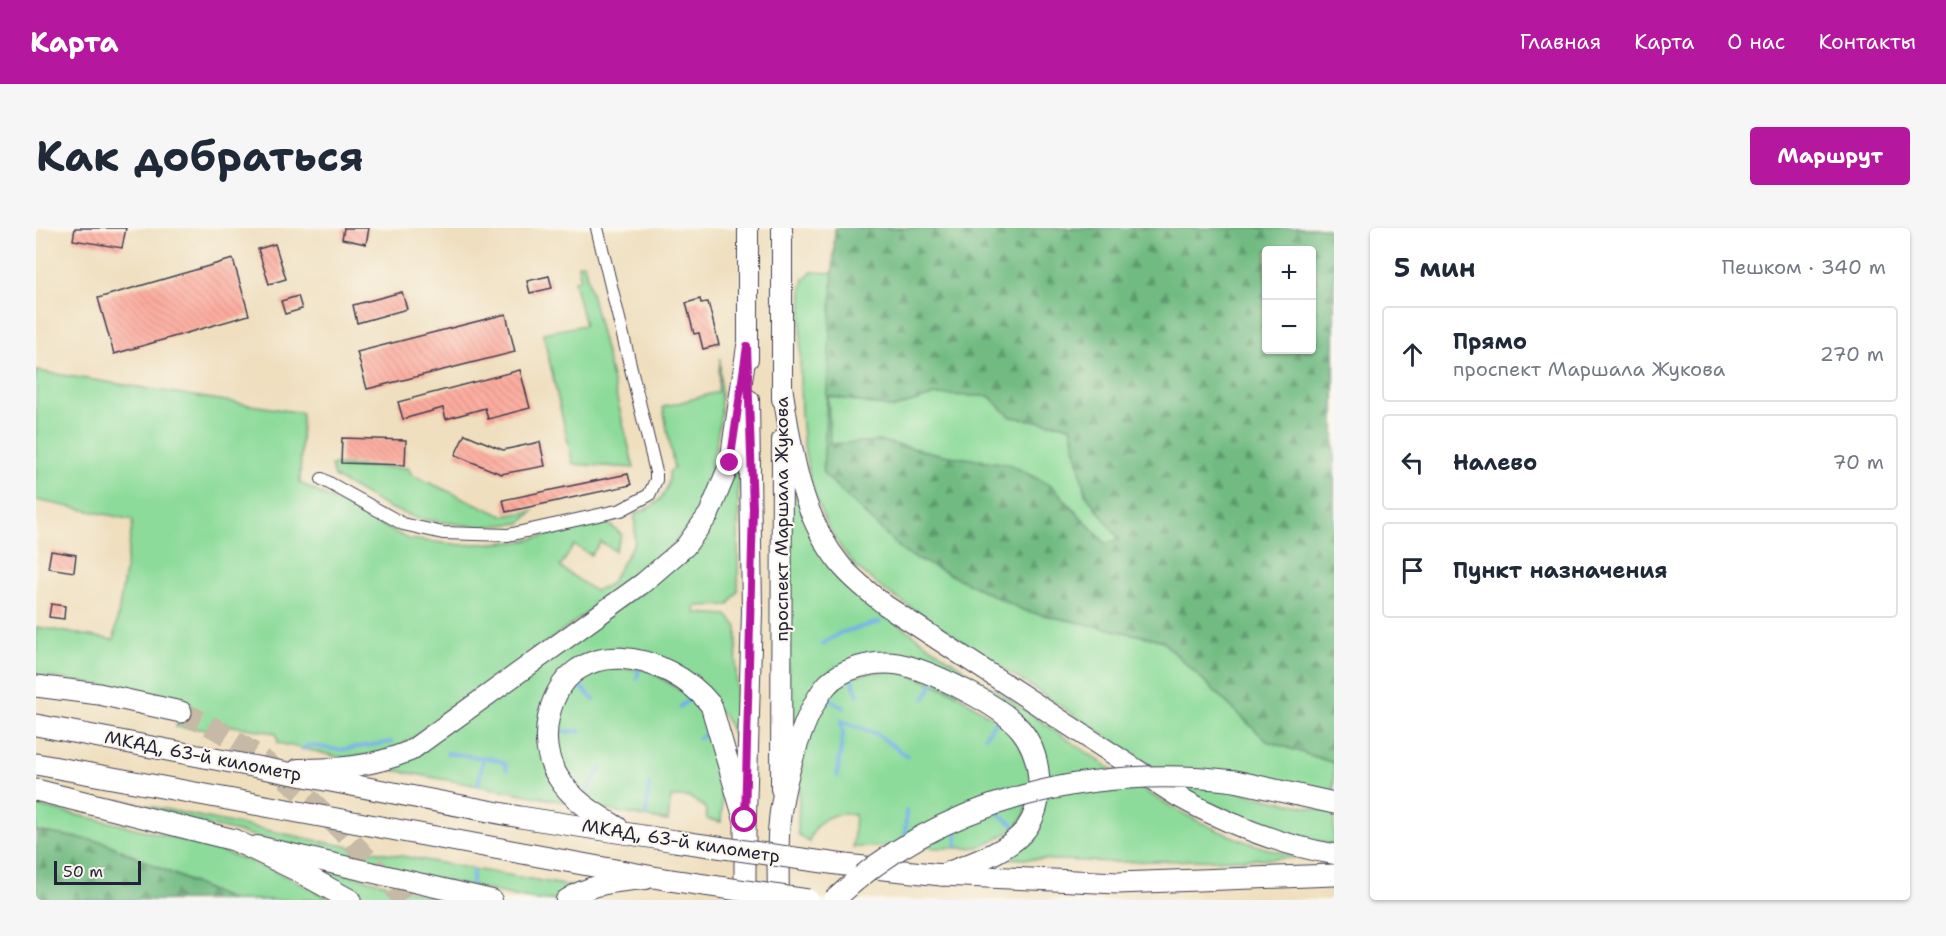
<!DOCTYPE html>
<html lang="ru">
<head>
<meta charset="utf-8">
<style>
  body { margin:0; font-family:"Shantell Sans",sans-serif; background:#f6f6f7; color:#1f2937 }
  .controls { position:absolute; right:18px; top:18px; display:grid; overflow:hidden; border-radius:6px; box-shadow:0 2px 4px #0004 }
  .controls button { width:54px; height:54px; display:grid; place-items:center; padding:0; border:0; border-bottom:2px solid #e0e1e3; background:#fff; color:#1f2937; font:30px sans-serif }
  .scale { position:absolute; left:18px; bottom:15px; width:87px; box-sizing:border-box; padding-left:6px; border:3px solid #22223b; border-top:0; font-size:16px; line-height:21px; white-space:nowrap; color:#22223b; -webkit-text-stroke:4px #fbf7ec; paint-order:stroke }
  .stop { position:absolute; width:18px; height:18px; margin:-14px; border:4px solid #b5179e; border-radius:50%; background:#fff }
  .stop.end { background:#b5179e; border-color:#fff; box-shadow:0 2px 6px #0008 }
  .list { margin:0; padding:0; list-style:none }
  h2 { display:flex; justify-content:space-between; align-items:center; height:78px; margin:0; padding:0 24px; font-size:26px }
  h2 small { font-size:20px; font-weight:400; color:#747a83 }
  .list li { display:grid; grid-template-columns:39px 1fr auto; gap:18px; align-items:center; box-sizing:border-box; height:96px; margin:0 12px 12px; padding:0 12px; border:2px solid #e0e1e3; border-radius:6px }
  .list b { display:block; font-size:22px; white-space:nowrap }
  .list p { margin:0; font-size:20px; white-space:nowrap; color:#747a83 }
  .list em { font-size:20px; font-style:normal; color:#747a83 }
  .icon { flex:none; width:33px; height:33px; fill:none; stroke:currentColor; stroke-width:2; stroke-linecap:round; stroke-linejoin:round }
  .map { position:relative; flex:none; width:1298px; height:672px; overflow:hidden; border-radius:6px }
  header { display:flex; align-items:center; gap:36px; box-sizing:border-box; height:84px; padding:0 30px; background:#b5179e; color:#fff }
  header strong { font-size:28px }
  nav { display:flex; gap:33px; margin-inline-start:auto; font-size:21px }
  .intro { display:flex; align-items:center; justify-content:space-between; box-sizing:border-box; height:144px; padding:0 36px }
  h1 { margin:0; font-size:42px }
  .button { padding:15px 27px; border-radius:6px; background:#b5179e; color:#fff; font-size:21px; font-weight:700 }
  main { display:flex; gap:36px; padding:0 36px }
  aside { flex:1; background:#fff; border-radius:6px; box-shadow:0 2px 4px #0004 }
  .map>svg:first-child { display:block }
</style>
</head>
<body>
<header>
<strong>Карта</strong>
<nav><a>Главная</a><a>Карта</a><a>О нас</a><a>Контакты</a></nav>
</header>
<div class="intro"><h1>Как добраться</h1><a class="button">Маршрут</a></div>
<main>
<div class="map">
<svg width="1298" height="672" viewBox="0 0 1298 672">
  <defs>
    <pattern id="forest-firs" width="22" height="20" patternUnits="userSpaceOnUse" patternTransform="scale(1.5)"><rect width="22" height="20" fill="#71bb82"/><path d="M5 1l3.5 6h-7zM16 11l3.5 6h-7z" fill="#5c986c"/></pattern>
    <pattern id="building-back-hatch" width="6" height="6" patternUnits="userSpaceOnUse" patternTransform="scale(1.5)"><rect width="6" height="6" fill="#fcac9e"/><path d="M-1 5l2 2M0 0l6 6M5-1l2 2" fill="none" stroke="#d89489"/></pattern>
  </defs>
  <rect width="100%" height="100%" fill="#fbf7ec"/>
  <filter id="ink" filterUnits="userSpaceOnUse"><feTurbulence type="fractalNoise" baseFrequency=".0167" numOctaves="2"/><feDisplacementMap in="SourceGraphic" scale="12" xChannelSelector="R" yChannelSelector="G"/><feConvolveMatrix kernelMatrix="1 2 1 2 8 2 1 2 1" color-interpolation-filters="sRGB"/></filter>
  <filter id="wash" filterUnits="userSpaceOnUse"><feTurbulence type="fractalNoise" baseFrequency=".008" numOctaves="4" result="noise"/><feDisplacementMap in="SourceGraphic" scale="24" xChannelSelector="R" yChannelSelector="G"/><feGaussianBlur stdDeviation="1.35" result="paint"/><feColorMatrix in="noise" values="0 0 0 0 0 0 0 0 0 0 0 0 0 0 0 0 0 1.4 0 .05"/><feComposite in="paint" operator="in"/></filter>
  <g filter="url(#wash)">
    <rect width="100%" height="100%" fill="#efdfbf"/>
    <g fill="#8cdb9a" stroke="#577e6a" stroke-width="1.5">
      <polygon points="542,36 548,36 598,240 537,236 507,105 549,97 538,53 544,50"/>
      <path d="M775,44L798,45L787,245L869,325L989,383L1125,412L1231,513L1298,535V565L1201,542L1197,563L1298,585V617L1237,603L1170,574L848,362C838,353 826,345 817,335C751,260 765,150 766,58L768,51Z"/>
      <path d="M684,130L685,185L677,237L682,239L667,277L650,302L633,321L598,350L396,500L353,524L307,530L242,515L240,505L191,497L189,503L140,499L148,474L106,463L0,447V399L78,412L97,292L0,272V143L266,185L264,255L372,311L426,317L488,313L565,294L573,296L586,307L579,323L565,314L555,327L538,317L524,339L559,363L574,356L599,314V286C620,278 634,268 633,244L638,240L627,179L682,164Z"/>
      <polygon points="899,167 953,168 975,189 1035,198 1049,265 1084,310 1070,316 1016,258 907,227 844,213 794,216 792,168 858,180"/>
      <polygon points="295,237 372,240 376,247 467,288 497,283 485,295 444,299 383,291 351,279 298,249"/>
      <polygon points="700,242 702,242 702,363 693,377 659,378 660,385 691,387 701,399 699,513 688,487 583,421 510,473 535,575 352,541 607,363"/>
      <path d="M759,258C777,301 787,336 822,368C883,412 947,453 1009,496C1086,548 1164,608 1256,627L1257,630L1078,634L969,630L1010,547L961,477L826,433L751,510L755,259Z"/>
      <path d="M563,440L611,441L668,478C681,522 689,548 685,594L671,591L669,579L653,569H635L632,593L566,581L553,575L521,532L517,515L525,476L545,449Z"/>
      <path d="M862,442L919,465L979,505L997,551L988,588L977,602L947,618L932,620L817,619L819,587C797,583 779,591 773,614L762,606C763,559 762,474 811,450C825,444 847,444 862,442Z"/>
      <polygon points="84,572 293,615 539,659 521,672 499,672 380,647 82,575"/>
      <path d="M0,578C101,601 205,618 295,672H195L67,614L0,603Z"/>
      <polygon points="280,638 398,669 398,672 332,672 279,642"/>
    </g>
    <g fill="url(#forest-firs)" stroke="#4a6e5e" stroke-width="1.5" fill-rule="evenodd">
      <path d="M799,0H1298V535L1231,513L1125,412L989,383L869,325L787,245ZM1276,22V122H1230V22ZM899,167L953,168L975,189L1035,198L1049,265L1083,311L1070,316L1016,258L973,236L907,227L844,213L794,216L792,168L858,180Z"/>
      <polygon points="0,603 67,614 195,672 0,672"/>
    </g>
    <g fill="none" stroke-linecap="round" stroke-linejoin="round">
      <g stroke="#74b1e6" stroke-width="4">
        <polyline points="786,416 804,405 844,394"/>
        <polyline points="815,449 822,467"/>
        <polyline points="601,451 603,439"/>
        <polyline points="541,455 558,472"/>
        <polyline points="790,469 808,480"/>
        <polyline points="889,470 898,454"/>
        <polyline points="644,479 657,468"/>
        <polyline points="805,493 841,506 871,528"/>
        <polyline points="518,504 545,503"/>
        <polyline points="949,508 962,490"/>
        <polyline points="662,510 677,504"/>
        <polyline points="267,521 272,517 303,522 355,514"/>
        <polyline points="411,525 462,532 469,536 471,542"/>
        <polyline points="801,548 807,506 805,494"/>
        <polyline points="442,557 447,530"/>
        <polyline points="548,567 565,541"/>
        <polyline points="960,584 979,598"/>
        <polyline points="610,586 613,557"/>
        <polyline points="920,601 921,618"/>
        <polyline points="869,611 870,583"/>
        <polyline points="435,662 437,642"/>
      </g>
    </g>
    <g id="blocks">
      <g fill="url(#building-back-hatch)">
        <polygon points="39,0 90,0 86,20 37,12"/>
        <polygon points="308,0 333,0 330,16 306,11"/>
        <polygon points="239,16 250,51 233,56 222,21"/>
        <polygon points="197,31 213,87 78,126 62,70"/>
        <polygon points="513,48 516,60 494,65 491,53"/>
        <polygon points="366,64 371,81 321,95 317,77"/>
        <polygon points="262,68 266,81 249,86 245,73"/>
        <polygon points="664,71 665,75 672,74 683,117 667,121 663,105 658,106 650,75"/>
        <polygon points="470,86 479,124 331,161 321,124"/>
        <polygon points="484,142 494,180 452,191 449,180 410,191 407,180 367,191 362,174"/>
        <polygon points="429,206 467,222 504,214 509,238 465,246 419,227"/>
        <polygon points="306,210 370,212 369,237 305,235"/>
        <polygon points="592,246 595,257 470,284 467,272"/>
        <polygon points="15,323 40,327 38,344 12,340"/>
        <polygon points="15,376 29,378 28,391 13,389"/>
      </g>
    </g>
  </g>
  <g filter="url(#ink)">
    <use href="#blocks" fill-opacity="0" stroke="#413e4f" stroke-width="1.5"/>
    <g fill="none" stroke-linecap="round" stroke-linejoin="round">
      <path stroke="#c6b9a5" stroke-width="21" stroke-dasharray="21 10" stroke-linecap="butt" d="M145,484C237,523 303,598 368,672"/>
      <g stroke="#413e4f" stroke-width="14">
        <polyline id="minor" points="286,251 367,296 407,305 472,307 585,282 613,267 620,252 620,244 561,0"/>
      </g>
      <g stroke="#413e4f" stroke-width="22">
        <g id="primary">
          <polyline points="746,0 746,171"/>
          <polyline points="712,131 712,0"/>
          <path d="M746,158C755,219 764,287 804,336C817,352 833,364 849,377L1141,568C1190,595 1242,617 1298,626"/>
          <path d="M262,541C304,541 334,539 374,523L607,355L649,319L673,286L694,235L711,118"/>
          <polyline points="745,561 746,212"/>
          <polyline points="710,587 716,384 713,172"/>
          <polyline points="221,618 456,672"/>
          <path d="M530,672C553,656 582,653 610,651"/>
        </g>
      </g>
      <g stroke="#413e4f" stroke-width="23">
        <g id="trunk">
          <polyline points="0,458 63,466 145,484"/>
          <polyline points="0,497 484,589 639,613"/>
          <polyline points="0,536 634,652"/>
          <polyline points="1199,553 1298,575"/>
          <polyline points="0,562 198,612 260,642 314,672"/>
          <path d="M581,599C558,585 536,572 522,549C510,531 508,508 513,487C533,402 632,424 675,477L709,593V672"/>
          <polyline points="809,637 906,647 1082,655 1298,647"/>
          <path d="M742,672C743,642 740,610 745,581C750,546 768,485 790,458C805,440 840,432 862,436C894,442 965,477 985,502C1006,528 1010,574 990,601C971,625 933,636 906,647"/>
        </g>
      </g>
      <use href="#minor" stroke="#fff" stroke-width="12"/>
      <use href="#primary" stroke="#fff" stroke-width="20"/>
      <use href="#trunk" stroke="#fff" stroke-width="21"/>
      <g stroke="#413e4f" stroke-width="23" stroke-linecap="butt">
        <g id="trunk-bridge">
          <polyline points="639,613 809,637"/>
          <polyline points="634,652 772,672"/>
          <path d="M798,672C904,571 1056,536 1199,553"/>
        </g>
      </g>
      <use href="#trunk-bridge" stroke="#fff" stroke-width="21"/>
    </g>
  </g>
  <g fill="none" stroke-linecap="round" stroke-linejoin="round" filter="url(#ink)">
    <polyline stroke="#b5179e" stroke-width="8" points="694,235 711,118 717,280 709,592"/>
  </g>
  <g text-anchor="middle" dominant-baseline="central" stroke-width="4.5" stroke-linejoin="round" paint-order="stroke">
    <g font-size="18" fill="#22223b" stroke="#fbf7ec">
      <text transform="translate(746 291) rotate(-90)">проспект Маршала Жукова</text>
      <text transform="translate(167 528) rotate(11)">МКАД, 63-й километр</text>
      <text transform="translate(645 613) rotate(9)">МКАД, 63-й километр</text>
    </g>
  </g>
</svg>
<div class="controls">
<button>+</button>
<button>−</button>
</div>
<div class="scale">50 m</div>
<div class="stop" style="left:709px;top:592px"></div>
<div class="stop end" style="left:694px;top:235px"></div>
</div>
<aside>
<h2>5 мин<small>Пешком · 340 m</small></h2>
<ul class="list">
<li><svg class="icon" aria-label="ahead" viewBox="0 0 24 24"><path d="M12 20V5M6 11l6-6 6 6"/></svg><div><b>Прямо</b><p>проспект Маршала Жукова</p></div><em>270 m</em></li>
<li><svg class="icon" aria-label="left" viewBox="0 0 24 24"><path d="M17 20v-9H6M10 6l-5 5 5 5"/></svg><div><b>Налево</b></div><em>70 m</em></li>
<li><svg class="icon" aria-label="arrive" viewBox="0 0 24 24"><path d="M6 21V4h12l-3 4 3 4H6"/></svg><div><b>Пункт назначения</b></div></li>
</ul>
</aside>
</main>
</body>
</html>
